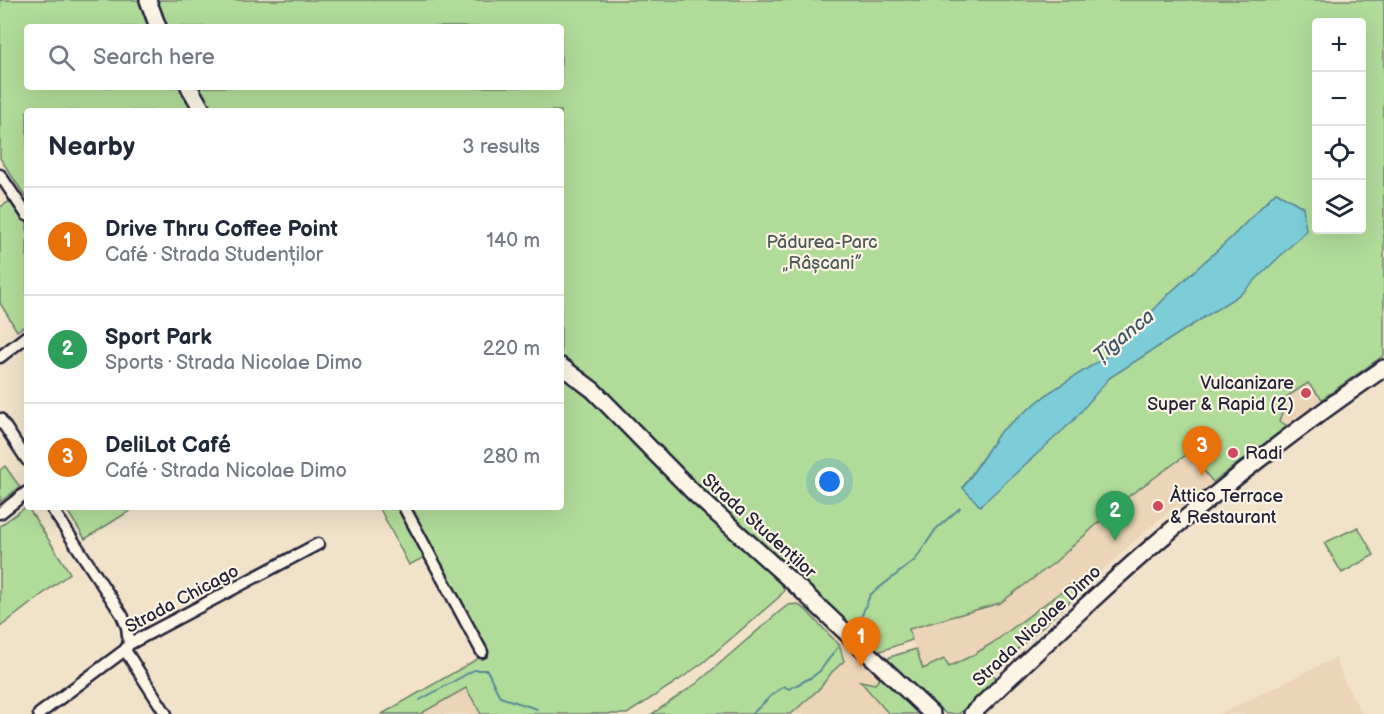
<!DOCTYPE html>
<html lang="en">
<head>
<meta charset="utf-8">
<style>
  body { margin:0; font-family:"Balsamiq Sans",sans-serif; background:#f6f6f7; color:#1f2937 }
  .controls { position:absolute; right:18px; top:18px; display:grid; overflow:hidden; border-radius:6px; box-shadow:0 6px 24px #0002 }
  .controls button { width:54px; height:54px; display:grid; place-items:center; padding:0; border:0; border-bottom:2px solid #e0e1e3; background:#fff; color:#1f2937; font:30px sans-serif }
  .you { position:absolute; left:830px; top:482px; width:21px; height:21px; margin:-15px; border:4px solid #fff; border-radius:50%; background:#1a73e8; box-shadow:0 0 0 9px #1a73e833 }
  .badge { display:grid; place-items:center; width:39px; height:39px; border-radius:50%; background:#111827; color:#fff; font-size:20px; font-weight:700 }
  .pin { position:absolute; translate:-50% -50px; filter:drop-shadow(0 2px 3px #0008) }
  .pin::after { content:''; position:absolute; top:32px; width:21px; height:18px; background:inherit; clip-path:polygon(0 0,100% 0,50% 100%) }
  .list { margin:0; padding:0; list-style:none }
  h2 { display:flex; justify-content:space-between; align-items:center; height:78px; margin:0; padding:0 24px; font-size:26px }
  h2 small { font-size:20px; font-weight:400; color:#747a83 }
  .list li { display:grid; grid-template-columns:39px 1fr auto; gap:18px; align-items:center; box-sizing:border-box; height:108px; padding:0 24px; border-top:2px solid #e0e1e3 }
  .list b { display:block; font-size:22px; white-space:nowrap }
  .list p { margin:0; font-size:20px; white-space:nowrap; color:#747a83 }
  .list em { font-size:20px; font-style:normal; color:#747a83 }
  .icon { flex:none; width:33px; height:33px; fill:none; stroke:currentColor; stroke-width:2; stroke-linecap:round; stroke-linejoin:round }
  .map { position:relative; flex:none; width:1384px; height:714px; overflow:hidden }
  .search { position:absolute; background:#fff; box-shadow:0 6px 24px #0002; left:24px; top:24px; width:540px; height:66px; display:flex; align-items:center; gap:15px; box-sizing:border-box; padding:0 21px; border-radius:6px; color:#747a83; font-size:22px }
  .panel { position:absolute; background:#fff; box-shadow:0 6px 24px #0002; left:24px; top:108px; width:540px; height:402px; border-radius:6px }
  .map>svg:first-child { display:block }
</style>
</head>
<body>
<div class="map">
<svg width="1384" height="714" viewBox="0 0 1384 714">
  <rect width="100%" height="100%" fill="#f2e2ca"/>
  <filter id="ink" filterUnits="userSpaceOnUse"><feTurbulence type="fractalNoise" baseFrequency=".0167" numOctaves="2"/><feDisplacementMap in="SourceGraphic" scale="12" xChannelSelector="R" yChannelSelector="G"/><feConvolveMatrix kernelMatrix="1 2 1 2 8 2 1 2 1" color-interpolation-filters="sRGB"/></filter>
  <g filter="url(#ink)">
    <g fill="#ebd4b7">
      <polygon points="1308,382 1322,399 1288,426 1279,421 1288,396"/>
      <polygon points="1189,453 1214,484 1182,511 1178,505 1151,526 1080,590 1073,583 994,642 973,655 948,667 923,669 908,629 1000,603 1054,563 1126,498"/>
      <polygon points="829,626 882,676 875,684 861,682 889,714 791,714 820,688 832,672 844,661 839,645 825,630"/>
      <polygon points="1335,658 1343,679 1362,714 1220,714"/>
      <polygon points="466,688 481,714 420,714"/>
    </g>
    <g fill="#b0db99" stroke="#697e6a" stroke-width="1.5" fill-rule="evenodd">
      <polygon points="0,0 141,0 152,27 27,27 27,87 182,87 192,106 193,111 27,111 27,199 0,158"/>
      <path d="M156,0H1384V355L1322,399L1308,383L1288,396L1279,421L1288,426L1213,482L1189,453L1126,498L1054,563L1000,603L909,629L912,640L875,653L684,472L610,395L572,363L561,357V111H210L195,87H561V27H167ZM1316,22H1362V230H1316ZM1276,192L1303,207L1242,293L1109,378L979,505L963,487L1000,432L1050,392L1112,353L1171,292L1231,238Z"/>
      <polygon points="12,200 27,222 27,324 17,331 0,303 0,207"/>
      <path d="M561,375C598,402 628,438 660,470C698,508 738,543 779,579L783,585L784,591L778,598L704,662L679,680L627,714H481L466,688L420,714H382L486,654L408,507H561Z"/>
      <polygon points="5,466 20,487 0,502 0,470"/>
      <polygon points="27,506 70,573 0,627 0,526"/>
      <polygon points="76,507 136,507 85,539 68,512"/>
      <polygon points="379,507 398,507 425,557 409,565"/>
      <polygon points="1358,527 1374,555 1342,573 1324,543"/>
      <polygon points="1073,583 1081,591 992,673 998,680 976,701 974,700 959,714 946,714 888,660 890,657 916,649 923,669 944,659 949,667 973,655 994,642"/>
      <polygon points="797,604 805,609 839,645 844,661 832,672 820,688 791,714 652,714 697,683 779,612 788,605"/>
      <polygon points="882,676 923,714 889,714 860,681 875,684"/>
    </g>
    <polygon fill="#7dcdd8" stroke="#598999" stroke-width="1.5" points="1276,192 1303,207 1306,231 1242,293 1109,378 1074,420 980,506 963,488 1000,432 1050,392 1112,353 1171,292 1231,238"/>
    <g fill="none" stroke-linecap="round" stroke-linejoin="round">
      <g stroke="#598999" stroke-width="2">
        <polyline points="860,620 870,595 915,560 936,529 960,508"/>
        <polyline points="420,700 474,670 487,670 500,697 537,709"/>
        <polyline points="752,714 773,694 784,686 789,689 812,677 820,671 837,648"/>
      </g>
      <g stroke="#22223b" stroke-width="15">
        <g id="minor">
          <polyline points="0,175 27,215"/>
          <polyline points="0,357 27,336"/>
          <polyline points="0,419 27,460"/>
          <polyline points="51,507 122,615 127,627 129,644"/>
          <polyline points="404,507 482,652"/>
          <polyline points="0,513 27,492"/>
          <polyline points="125,650 166,714"/>
          <polyline points="39,714 125,650 129,644 318,544"/>
        </g>
      </g>
      <g stroke="#22223b" stroke-width="20">
        <g id="secondary">
          <polyline points="148,0 158,27"/>
          <polyline points="189,87 203,111"/>
          <polyline points="561,366 593,390 695,494 800,589 932,714"/>
          <path d="M972,714C1046,643 1119,572 1198,508C1258,459 1320,412 1384,368"/>
        </g>
      </g>
      <use href="#minor" stroke="#fcf5e5" stroke-width="10"/>
      <use href="#secondary" stroke="#fcf5e5" stroke-width="15"/>
    </g>
  </g>
  <g fill="#d1495b" stroke="#fcf5e5" stroke-width="2">
    <circle cx="1306" cy="393" r="6"/>
    <circle cx="1233" cy="453" r="6"/>
    <circle cx="1158" cy="506" r="6"/>
  </g>
  <g text-anchor="middle" dominant-baseline="central" stroke-width="4.5" stroke-linejoin="round" paint-order="stroke">
    <g font-size="18" fill="#4d5a57" stroke="#fcf5e5">
      <text x="822" y="242">Pădurea-Parc<tspan x="822" dy="21">„Râșcani”</tspan></text>
    </g>
    <g font-size="18" fill="#22223b" stroke="#fcf5e5" text-anchor="start">
      <text x="1294" y="383" text-anchor="end">Vulcanizare<tspan x="1294" dy="21">Super &amp; Rapid (2)</tspan></text>
      <text x="1245" y="453">Radi</text>
      <text x="1170" y="496">Àttico Terrace<tspan x="1170" dy="21">&amp; Restaurant</tspan></text>
    </g>
    <g font-size="18" fill="#22223b" stroke="#fcf5e5">
      <text transform="translate(759 526) rotate(42)">Strada Studenților</text>
      <text transform="translate(182 599) rotate(-28)">Strada Chicago</text>
      <text transform="translate(1037 626) rotate(-43)">Strada Nicolae Dimo</text>
    </g>
    <g font-size="20" font-style="italic" fill="#3d556a" stroke="#fcf5e5">
      <text transform="translate(1124 336) rotate(-39)">Țîganca</text>
    </g>
  </g>
</svg>
<div class="controls">
<button>+</button>
<button>−</button>
<button><svg class="icon" aria-label="locate" viewBox="0 0 24 24"><circle cx="12" cy="12" r="6"/><path d="M12 2v4M12 18v4M2 12h4M18 12h4"/></svg></button>
<button><svg class="icon" aria-label="layers" viewBox="0 0 24 24"><path d="M12 4l9 5-9 5-9-5zM3 14l9 5 9-5"/></svg></button>
</div>
<div class="you"></div>
<div class="pin badge" style="left:861px;top:667px;background:#e8710a">1</div>
<div class="pin badge" style="left:1115px;top:541px;background:#2e9e5b">2</div>
<div class="pin badge" style="left:1202px;top:476px;background:#e8710a">3</div>
<div class="search"><svg class="icon" aria-label="search" viewBox="0 0 24 24"><circle cx="10" cy="10" r="6"/><path d="M15 15l6 6"/></svg>Search here</div>
<section class="panel">
<h2>Nearby<small>3 results</small></h2>
<ul class="list">
<li><span class="badge" style="background:#e8710a">1</span><div><b>Drive Thru Coffee Point</b><p>Café · Strada Studenților</p></div><em>140 m</em></li>
<li><span class="badge" style="background:#2e9e5b">2</span><div><b>Sport Park</b><p>Sports · Strada Nicolae Dimo</p></div><em>220 m</em></li>
<li><span class="badge" style="background:#e8710a">3</span><div><b>DeliLot Café</b><p>Café · Strada Nicolae Dimo</p></div><em>280 m</em></li>
</ul>
</section>
</div>
</body>
</html>
